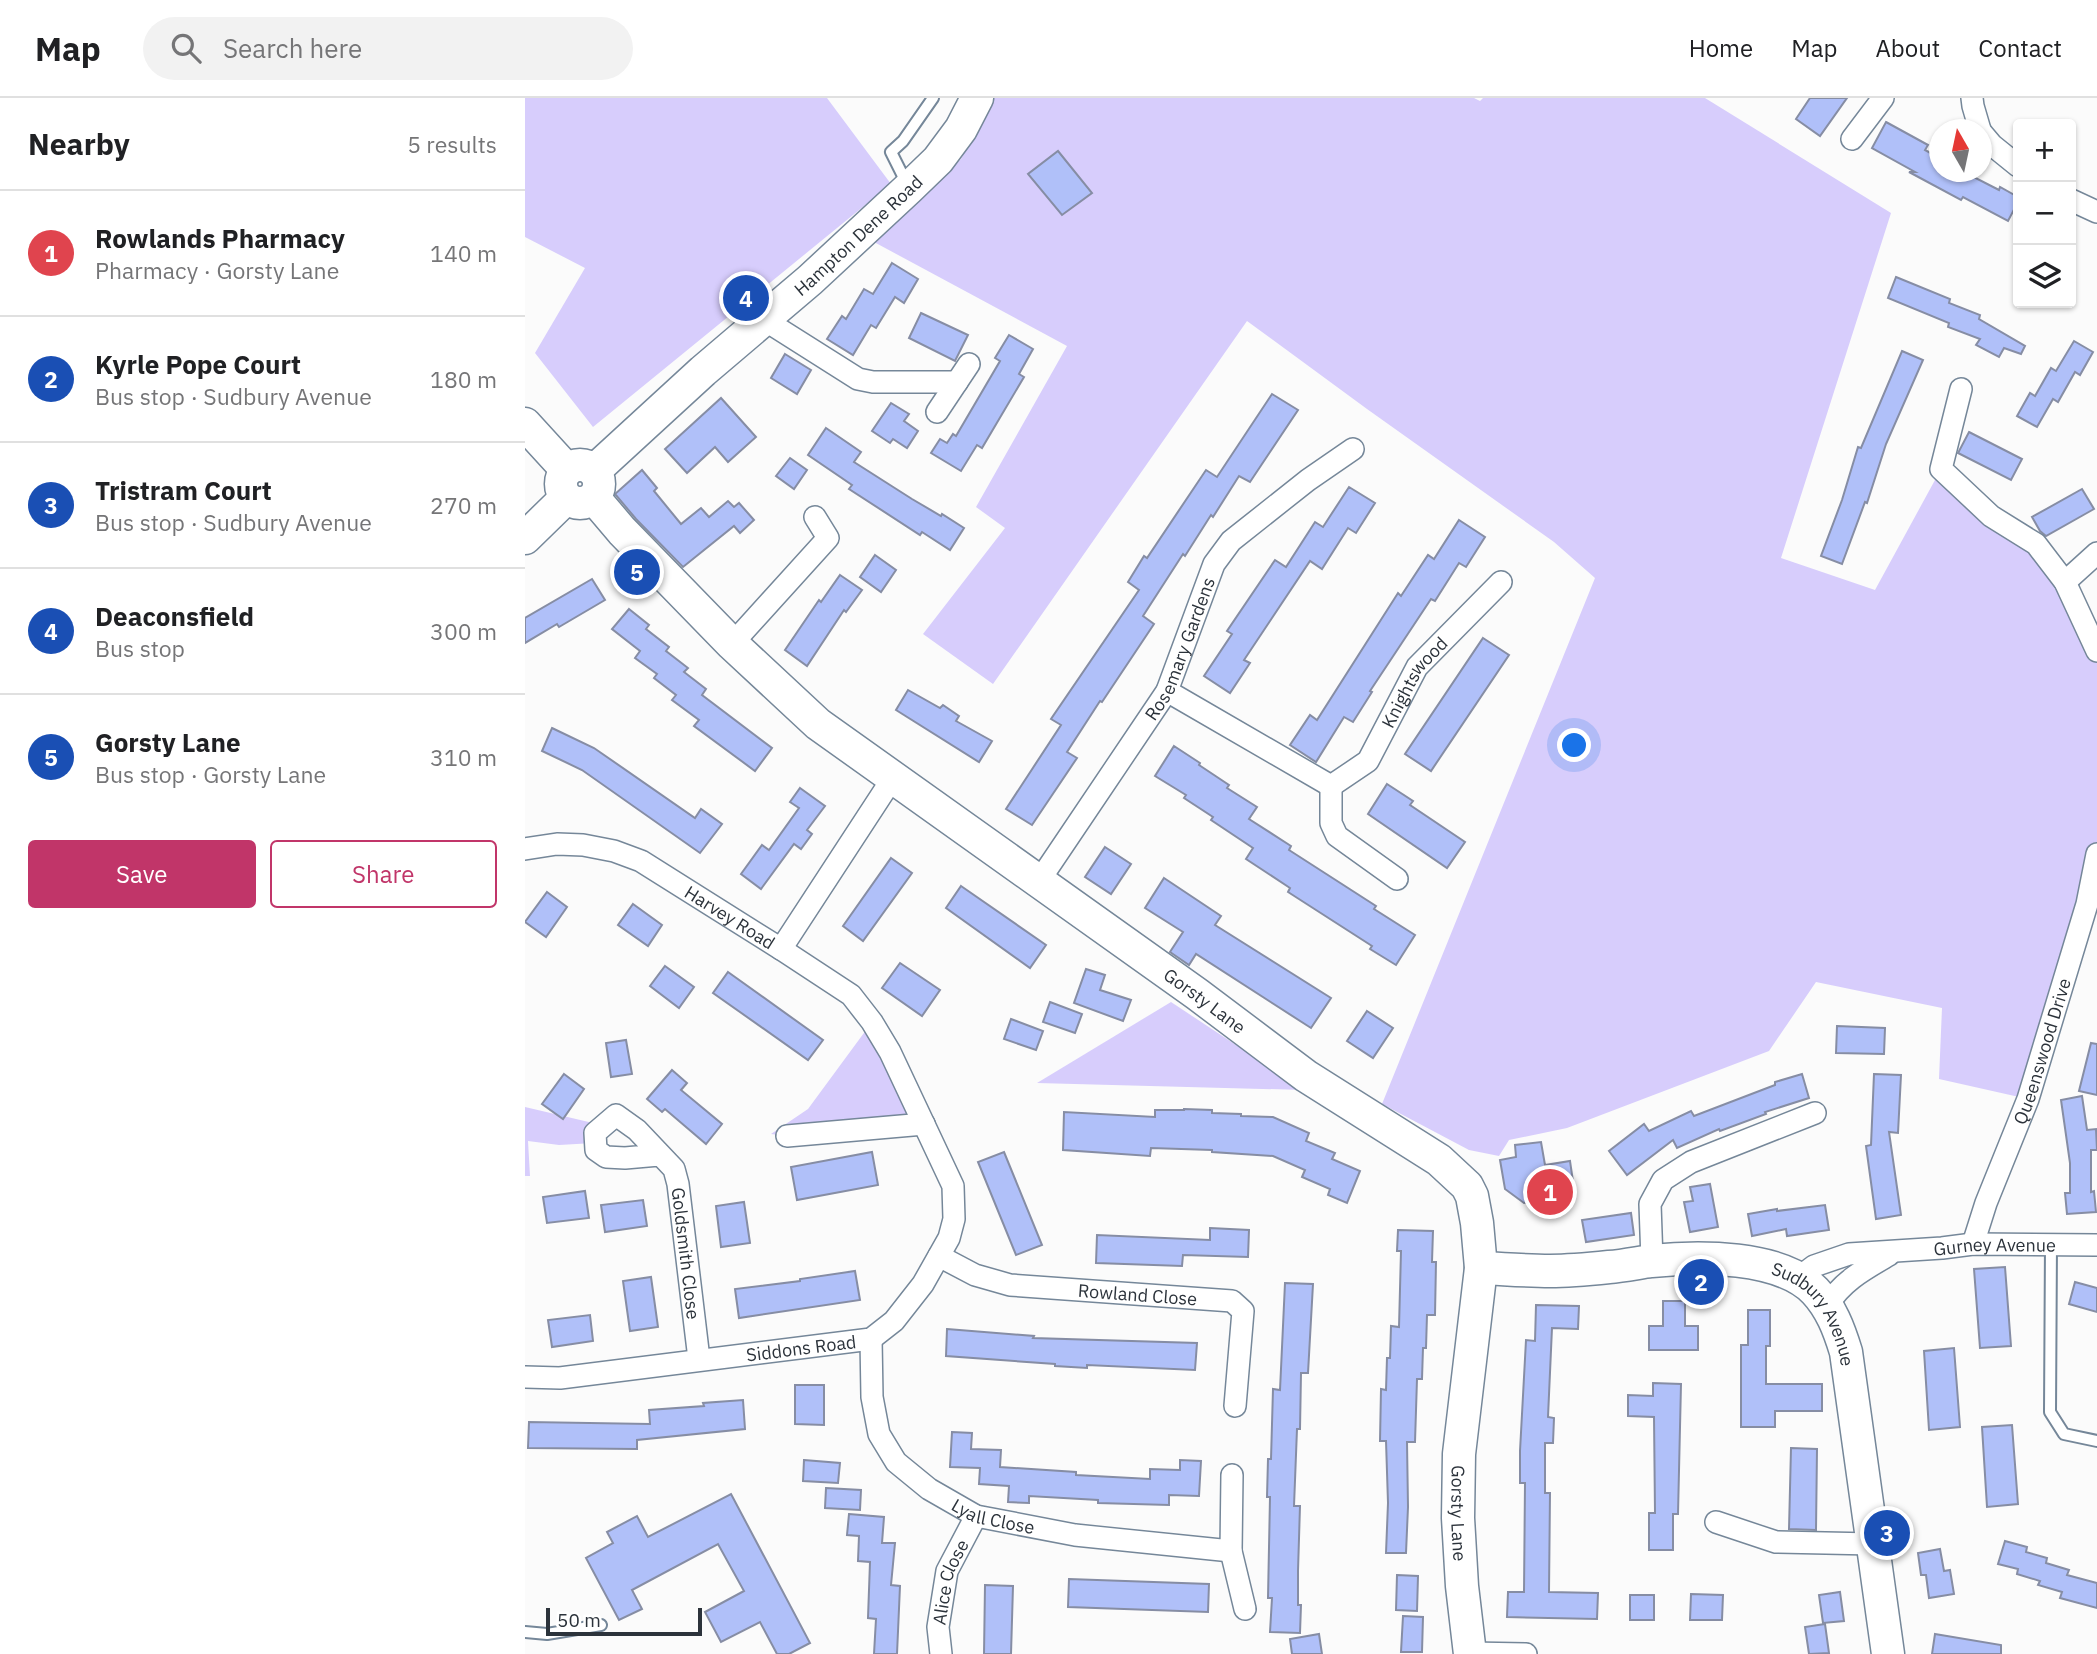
<!DOCTYPE html>
<html lang="en">
<head>
<meta charset="utf-8">
<style>
  body { margin:0; font-family:"IBM Plex Sans",sans-serif; background:#f2f2f2; color:#202124 }
  .controls { position:absolute; right:21px; top:21px; display:grid; overflow:hidden; border-radius:7px; box-shadow:0 2px 5px #0004 }
  .controls button { width:63px; height:63px; display:grid; place-items:center; padding:0; border:0; border-bottom:2px solid #e0e0e0; background:#fff; color:#202124; font:35px sans-serif }
  .compass { position:absolute; left:1404px; top:21px; width:63px; height:63px; border-radius:50%; background:#fff; box-shadow:0 2px 5px #0004; rotate:351deg }
  .scale { position:absolute; left:21px; bottom:18px; width:156px; box-sizing:border-box; padding-left:7px; border:4px solid #2c333b; border-top:0; font-size:19px; line-height:24px; white-space:nowrap; color:#2c333b; -webkit-text-stroke:5px #fff; paint-order:stroke }
  .you { position:absolute; left:1050px; top:648px; width:24px; height:24px; margin:-18px; border:5px solid #fff; border-radius:50%; background:#1a73e8; box-shadow:0 0 0 10px #1a73e833 }
  .badge { display:grid; place-items:center; width:46px; height:46px; border-radius:50%; background:#c13569; color:#fff; font-size:23px; font-weight:700 }
  .pin { position:absolute; translate:-50% -50%; border:4px solid #fff; box-shadow:0 2px 7px #0006 }
  .list { margin:0; padding:0; list-style:none }
  h2 { display:flex; justify-content:space-between; align-items:center; height:91px; margin:0; padding:0 28px; font-size:30px }
  h2 small { font-size:23px; font-weight:400; color:#757577 }
  .list li { display:grid; grid-template-columns:46px 1fr auto; gap:21px; align-items:center; box-sizing:border-box; height:126px; padding:0 28px; border-top:2px solid #e0e0e0 }
  .list b { display:block; font-size:26px; white-space:nowrap }
  .list p { margin:0; font-size:23px; white-space:nowrap; color:#757577 }
  .list em { font-size:23px; font-style:normal; color:#757577 }
  .actions { display:flex; gap:14px; padding:21px 28px }
  .actions a { flex:1; padding:16px 0; border:2px solid #c13569; border-radius:7px; text-align:center; font-size:24px; color:#c13569 }
  .actions .main { background:#c13569; color:#fff }
  .icon { flex:none; width:38px; height:38px; fill:none; stroke:currentColor; stroke-width:2; stroke-linecap:round; stroke-linejoin:round }
  .map { position:relative; flex:none; width:1572px; height:1556px; overflow:hidden }
  header { display:flex; align-items:center; gap:42px; box-sizing:border-box; height:98px; padding:0 35px; background:#fff; border-bottom:2px solid #e0e0e0 }
  header strong { font-size:33px }
  nav { display:flex; gap:38px; margin-inline-start:auto; font-size:24px }
  .search { width:490px; height:63px; background:#f2f2f2; display:flex; align-items:center; gap:18px; box-sizing:border-box; padding:0 24px; border-radius:38px; color:#757577; font-size:26px }
  main { display:flex }
  aside { flex:1; background:#fff }
  .map>svg:first-child { display:block }
</style>
</head>
<body>
<header>
<strong>Map</strong>
<div class="search"><svg class="icon" aria-label="search" viewBox="0 0 24 24"><circle cx="10" cy="10" r="6"/><path d="M15 15l6 6"/></svg>Search here</div>
<nav><a>Home</a><a>Map</a><a>About</a><a>Contact</a></nav>
</header>
<main>
<aside>
<h2>Nearby<small>5 results</small></h2>
<ul class="list">
<li><span class="badge" style="background:#e0444e">1</span><div><b>Rowlands Pharmacy</b><p>Pharmacy · Gorsty Lane</p></div><em>140 m</em></li>
<li><span class="badge" style="background:#1a4fb4">2</span><div><b>Kyrle Pope Court</b><p>Bus stop · Sudbury Avenue</p></div><em>180 m</em></li>
<li><span class="badge" style="background:#1a4fb4">3</span><div><b>Tristram Court</b><p>Bus stop · Sudbury Avenue</p></div><em>270 m</em></li>
<li><span class="badge" style="background:#1a4fb4">4</span><div><b>Deaconsfield</b><p>Bus stop</p></div><em>300 m</em></li>
<li><span class="badge" style="background:#1a4fb4">5</span><div><b>Gorsty Lane</b><p>Bus stop · Gorsty Lane</p></div><em>310 m</em></li>
</ul>
<div class="actions"><a class="main">Save</a><a>Share</a></div>
</aside>
<div class="map">
<svg width="1572" height="1556" viewBox="0 0 1572 1556">
  <rect width="100%" height="100%" fill="#fbfbfb"/>
  <g fill="#d7cdfc">
    <polygon points="0,0 302,0 366,86 68,329 10,255 60,170 0,139"/>
    <polygon points="469,0 949,0 955,3 958,0 1180,0 1366,115 1256,460 1350,492 1416,371 1511,446 1572,553 1572,756 1503,1001 1414,981 1417,910 1291,884 1244,953 1042,1030 984,1042 974,1058 944,1052 857,1006 1070,480 1029,444 842,311 722,223 468,586 398,536 480,430 451,409 542,248 349,144 436,61"/>
    <polygon points="646,904 779,992 512,985"/>
    <polygon points="347,924 399,1026 262,1038 246,1036 283,1011"/>
    <polygon points="0,1009 68,1025 69,1045 34,1047 3,1043 5,1078 0,1078"/>
  </g>
  <g fill="#b0c0f9" stroke="#868da4" stroke-width="2">
    <polygon points="1285,0 1322,0 1295,38 1271,21"/>
    <polygon points="1361,24 1403,47 1400,52 1415,60 1415,74 1439,74 1474,92 1475,89 1493,99 1493,104 1483,123 1438,99 1436,102 1384,74 1390,74 1347,50"/>
    <polygon points="533,53 567,95 537,117 503,76"/>
    <polygon points="367,165 393,181 379,205 370,199 351,230 346,227 328,257 302,241 317,218 321,221 339,191 348,196"/>
    <polygon points="1371,179 1425,201 1424,205 1455,217 1454,221 1500,248 1496,256 1479,250 1474,259 1451,247 1455,241 1423,229 1424,225 1363,200"/>
    <polygon points="396,215 443,237 430,263 384,240"/>
    <polygon points="484,237 508,251 494,276 499,279 457,350 452,347 436,373 406,355 415,341 422,345 428,336 431,338 475,263 470,260"/>
    <polygon points="1549,243 1568,254 1555,277 1550,274 1533,304 1528,301 1512,329 1492,318 1505,295 1510,298 1526,270 1531,273"/>
    <polygon points="1377,253 1398,262 1361,346 1342,405 1340,404 1317,466 1296,458 1317,402 1333,349 1336,350"/>
    <polygon points="260,256 286,272 272,296 246,280"/>
    <polygon points="747,296 773,312 725,384 714,378 688,419 686,417 660,458 658,456 618,518 629,526 577,604 575,603 542,654 552,660 507,727 481,711 536,627 526,621 614,492 603,484 619,458 622,460 681,372 692,379"/>
    <polygon points="196,300 231,339 203,364 190,349 162,375 140,351"/>
    <polygon points="366,305 384,316 379,323 393,333 382,350 368,341 365,345 347,333"/>
    <polygon points="301,330 336,354 329,364 387,401 416,418 417,416 439,430 425,452 397,434 395,437 324,391 327,387 283,357"/>
    <polygon points="1444,334 1497,361 1486,382 1433,355"/>
    <polygon points="265,360 282,372 269,391 251,378"/>
    <polygon points="117,372 132,390 129,393 156,426 176,410 184,419 203,403 209,409 214,405 229,422 215,435 209,428 158,469 111,421 90,396"/>
    <polygon points="824,389 850,405 831,435 823,430 797,471 785,463 719,562 725,565 705,595 679,578 707,536 702,533 750,462 761,469 790,424 798,429"/>
    <polygon points="1557,391 1569,411 1521,438 1515,433 1507,419"/>
    <polygon points="934,422 960,439 941,469 934,465 910,503 906,501 845,593 847,594 828,624 819,619 791,664 765,647 785,617 792,622 873,495 876,498 903,457 909,461"/>
    <polygon points="350,457 371,472 356,494 335,479"/>
    <polygon points="315,477 337,492 321,514 319,512 282,568 260,552 294,502 296,504"/>
    <polygon points="67,481 80,502 34,529 32,526 0,545 0,520"/>
    <polygon points="104,511 124,527 121,531 144,549 141,553 163,570 159,574 181,591 177,597 247,650 230,673 169,628 174,622 147,602 151,597 129,580 132,576 110,560 115,553 87,531"/>
    <polygon points="958,540 984,557 906,673 880,656"/>
    <polygon points="383,592 415,610 418,607 434,618 431,623 467,643 454,664 371,612"/>
    <polygon points="27,630 69,650 170,720 176,711 197,726 175,755 57,672 17,653"/>
    <polygon points="649,648 675,665 674,667 704,687 702,690 732,709 724,721 766,748 764,752 851,808 849,811 890,837 871,867 845,851 847,848 763,794 765,790 721,761 728,750 686,722 688,719 659,700 661,697 630,678"/>
    <polygon points="862,686 888,703 885,707 940,744 922,770 843,716"/>
    <polygon points="275,690 300,708 282,732 287,736 276,751 269,746 236,791 216,776 237,747 244,752 274,710 265,704"/>
    <polygon points="580,749 606,766 586,796 560,779"/>
    <polygon points="366,760 387,775 338,843 318,828"/>
    <polygon points="639,780 696,818 690,827 806,900 786,930 671,856 664,867 645,854 658,834 620,810"/>
    <polygon points="436,788 521,847 505,870 421,810"/>
    <polygon points="22,794 42,809 21,839 0,824"/>
    <polygon points="108,806 137,827 123,848 93,827"/>
    <polygon points="375,865 415,892 397,918 357,890"/>
    <polygon points="140,868 169,889 154,910 125,888"/>
    <polygon points="561,871 580,877 575,892 606,902 598,923 549,905"/>
    <polygon points="203,874 298,942 283,962 188,895"/>
    <polygon points="525,904 557,916 550,935 518,924"/>
    <polygon points="842,913 868,930 848,960 822,943"/>
    <polygon points="486,921 518,933 511,952 479,941"/>
    <polygon points="1312,928 1360,930 1359,956 1311,955"/>
    <polygon points="101,942 107,976 86,979 81,945"/>
    <polygon points="1566,945 1572,946 1572,997 1554,993"/>
    <polygon points="147,972 162,985 156,992 197,1026 181,1046 140,1011 137,1014 122,1001"/>
    <polygon points="39,976 59,991 38,1021 17,1006"/>
    <polygon points="1277,976 1284,1000 1240,1014 1241,1016 1195,1033 1194,1031 1152,1050 1148,1042 1102,1077 1084,1053 1119,1026 1124,1033 1166,1013 1169,1018 1250,987 1250,984"/>
    <polygon points="1349,976 1376,977 1373,1035 1364,1034 1376,1117 1351,1121 1341,1048 1346,1047"/>
    <polygon points="1557,998 1562,1032 1571,1031 1572,1052 1566,1052 1566,1094 1569,1093 1571,1114 1542,1116 1540,1095 1545,1095 1545,1065 1536,1002"/>
    <polygon points="659,1011 687,1012 687,1015 716,1016 716,1018 748,1019 784,1035 781,1043 810,1055 807,1061 835,1073 822,1105 803,1097 805,1091 777,1079 780,1072 748,1058 687,1054 687,1052 626,1050 625,1058 538,1052 539,1014 630,1019 630,1012 659,1012"/>
    <polygon points="1016,1044 1020,1067 1045,1063 1050,1097 999,1105 980,1091 975,1062 991,1059 990,1047"/>
    <polygon points="347,1054 353,1087 272,1102 266,1069"/>
    <polygon points="479,1054 517,1147 491,1157 453,1064"/>
    <polygon points="1185,1086 1193,1129 1165,1134 1159,1104 1168,1103 1165,1089"/>
    <polygon points="60,1093 64,1120 22,1125 18,1099"/>
    <polygon points="118,1102 122,1128 80,1134 76,1107"/>
    <polygon points="219,1104 225,1145 196,1149 191,1108"/>
    <polygon points="1300,1107 1304,1132 1262,1138 1261,1131 1227,1138 1223,1116 1252,1111 1252,1113"/>
    <polygon points="1106,1115 1109,1137 1061,1144 1057,1122"/>
    <polygon points="685,1130 724,1132 723,1159 658,1157 657,1168 571,1165 572,1137 685,1142"/>
    <polygon points="873,1132 908,1133 907,1164 911,1164 910,1217 902,1217 901,1250 898,1250 897,1281 892,1281 890,1344 882,1344 883,1409 881,1455 861,1455 863,1405 861,1343 855,1343 856,1291 861,1292 862,1260 865,1260 866,1228 874,1229 876,1153 872,1153"/>
    <polygon points="1480,1169 1486,1248 1455,1250 1449,1171"/>
    <polygon points="330,1173 335,1202 214,1220 210,1191 275,1183 275,1181"/>
    <polygon points="126,1179 133,1229 105,1233 98,1183"/>
    <polygon points="1550,1184 1572,1190 1572,1214 1544,1206"/>
    <polygon points="760,1185 788,1186 783,1275 776,1275 775,1331 772,1331 769,1408 775,1408 773,1473 773,1507 776,1507 775,1535 745,1534 747,1500 743,1500 745,1399 742,1399 743,1361 746,1361 748,1291 755,1292"/>
    <polygon points="1138,1203 1160,1203 1160,1228 1173,1228 1173,1252 1124,1252 1124,1228 1138,1228"/>
    <polygon points="1011,1207 1054,1208 1053,1231 1027,1230 1023,1319 1029,1320 1028,1345 1020,1345 1020,1395 1025,1395 1024,1494 1073,1495 1072,1521 982,1519 983,1494 999,1494 1000,1385 995,1385 995,1353 1001,1242 1010,1243"/>
    <polygon points="1223,1212 1245,1212 1245,1248 1241,1248 1241,1286 1297,1286 1297,1313 1250,1313 1250,1329 1216,1329 1216,1247 1223,1247"/>
    <polygon points="65,1217 68,1243 27,1249 23,1222"/>
    <polygon points="422,1231 509,1238 508,1240 672,1245 670,1272 562,1267 562,1270 530,1268 530,1266 421,1258"/>
    <polygon points="1429,1250 1435,1329 1404,1332 1399,1253"/>
    <polygon points="1128,1285 1156,1286 1153,1416 1148,1416 1148,1452 1124,1452 1124,1415 1130,1415 1129,1319 1103,1318 1103,1297 1128,1298"/>
    <polygon points="270,1287 299,1287 299,1327 270,1326"/>
    <polygon points="218,1302 220,1331 112,1342 112,1351 3,1350 4,1324 125,1326 124,1312 179,1308 178,1305"/>
    <polygon points="1487,1327 1493,1406 1462,1409 1457,1329"/>
    <polygon points="427,1334 447,1335 446,1351 476,1352 475,1369 551,1374 551,1377 625,1381 625,1371 655,1372 655,1362 676,1363 674,1398 644,1397 644,1407 573,1405 573,1402 504,1398 504,1405 483,1404 484,1388 454,1386 455,1370 425,1369"/>
    <polygon points="1266,1350 1292,1351 1291,1432 1264,1431"/>
    <polygon points="279,1362 315,1365 313,1385 278,1383"/>
    <polygon points="301,1390 336,1392 335,1412 300,1410"/>
    <polygon points="206,1396 285,1545 264,1556 252,1556 235,1524 196,1544 180,1514 219,1493 193,1446 107,1492 117,1511 94,1522 61,1460 88,1445 82,1434 112,1418 123,1439"/>
    <polygon points="324,1416 359,1419 357,1445 370,1445 366,1487 375,1488 372,1556 349,1556 351,1521 343,1520 345,1464 333,1463 334,1438 322,1437"/>
    <polygon points="1480,1443 1502,1449 1501,1454 1522,1460 1521,1465 1544,1472 1542,1477 1572,1485 1572,1510 1535,1500 1537,1494 1513,1487 1515,1483 1492,1476 1493,1471 1473,1466"/>
    <polygon points="1415,1451 1419,1473 1425,1472 1429,1496 1404,1500 1401,1477 1396,1477 1393,1455"/>
    <polygon points="872,1477 893,1478 892,1513 871,1512"/>
    <polygon points="544,1481 684,1486 683,1514 543,1509"/>
    <polygon points="460,1487 488,1488 486,1556 459,1556"/>
    <polygon points="1315,1494 1319,1523 1298,1525 1294,1497"/>
    <polygon points="1166,1496 1198,1497 1197,1522 1165,1522"/>
    <rect x="1105" y="1497" width="24" height="25"/>
    <polygon points="878,1518 898,1519 897,1554 876,1554"/>
    <polygon points="1300,1526 1304,1555 1284,1556 1280,1529"/>
    <polygon points="794,1536 797,1556 767,1556 765,1541"/>
    <polygon points="1410,1536 1476,1547 1476,1556 1407,1556"/>
  </g>
  <g fill="none" stroke-linecap="round" stroke-linejoin="round">
    <g stroke="#758799" stroke-width="14">
      <g id="lane">
        <polyline points="383,88 366,54 378,43 408,0"/>
        <polyline points="1526,1145 1525,1314 1539,1336 1572,1343"/>
        <polyline points="0,1534 22,1536 76,1527"/>
      </g>
    </g>
    <g stroke="#758799" stroke-width="24">
      <g id="street">
        <polyline points="1447,0 1448,8 1455,32"/>
        <polyline points="1456,34 1467,47 1493,68"/>
        <polyline points="1327,41 1358,0"/>
        <polyline points="1546,102 1572,114"/>
        <polyline points="238,221 333,281 348,284 432,284"/>
        <polyline points="1436,291 1416,371 1466,418 1511,446 1540,484 1572,553"/>
        <polyline points="412,314 444,266"/>
        <polyline points="1540,484 1572,455"/>
        <polyline points="207,546 303,440 290,419"/>
        <path id="s1" d="M642,593L806,688L843,663L892,569L976,484"/>
        <polyline points="806,688 806,725 812,738 872,781"/>
        <path id="s2" d="M0,751L32,746L58,747L89,753L116,763L256,851L369,678"/>
        <path id="s3" d="M514,783L642,593L689,466L706,443L783,382L828,351"/>
        <polyline points="262,1038 399,1026"/>
        <path id="s4" d="M134,1057L100,1060L81,1059L71,1052L70,1035L91,1017L112,1032L149,1071L153,1086L174,1261"/>
        <path id="s5" d="M1448,1146L1461,1105L1503,1001L1562,806L1572,756"/>
        <path id="s6" d="M414,1158L450,1177L485,1187L707,1203L718,1213L710,1308"/>
        <polyline points="1127,1163 1125,1106 1138,1082 1166,1064 1290,1015"/>
        <path id="s7" d="M1273,1180L1289,1168L1324,1156L1417,1150L1448,1146L1572,1147"/>
        <path d="M1302,1208C1317,1183 1340,1171 1364,1157"/>
        <path id="s8" d="M346,1241L347,1299L354,1336L371,1364L404,1391L451,1418L550,1437L706,1453L707,1377"/>
        <path id="s9" d="M0,1279L35,1280L346,1241L369,1223L398,1186L424,1140L429,1121L428,1088L365,954L347,924L326,897L256,851"/>
        <polyline points="1191,1424 1251,1444 1348,1446"/>
        <polyline points="706,1453 720,1511"/>
        <polyline points="945,1555 1001,1556"/>
        <path id="s10" d="M416,1556L413,1529L422,1473L451,1418"/>
      </g>
    </g>
    <g stroke="#758799" stroke-width="35">
      <g id="secondary">
        <polyline points="0,326 42,372"/>
        <circle cx="55" cy="386" r="19"/>
        <path id="s11" d="M69,373L178,273L285,182L384,90L413,62L436,31L452,0"/>
        <path id="s12" d="M69,400L97,433L207,546L293,626L672,896L781,978L914,1062L942,1088L947,1098L952,1125L956,1170L934,1356L933,1420L937,1488L945,1556"/>
        <polyline points="0,440 41,400"/>
        <path id="s13" d="M956,1170C979,1171 1002,1173 1025,1173C1045,1173 1065,1171 1084,1169C1098,1168 1112,1165 1126,1163C1173,1158 1255,1157 1290,1193C1306,1210 1314,1231 1321,1254L1363,1556"/>
      </g>
    </g>
    <use href="#lane" stroke="#fff" stroke-width="10"/>
    <use href="#street" stroke="#fff" stroke-width="21"/>
    <use href="#secondary" stroke="#fff" stroke-width="32"/>
  </g>
  <g text-anchor="middle" dominant-baseline="central" stroke-width="5" stroke-linejoin="round" paint-order="stroke">
    <g font-size="18" fill="#2c333b" stroke="#fff">
      <text stroke="none"><textPath href="#s11" startOffset="354">Hampton Dene Road</textPath></text>
      <text stroke="none"><textPath href="#s3" startOffset="273">Rosemary Gardens</textPath></text>
      <text stroke="none"><textPath href="#s1" startOffset="326">Knightswood</textPath></text>
      <text stroke="none"><textPath href="#s2" startOffset="224">Harvey Road</textPath></text>
      <text stroke="none"><textPath href="#s12" startOffset="794">Gorsty Lane</textPath></text>
      <text stroke="none"><textPath href="#s5" startOffset="205">Queenswood Drive</textPath></text>
      <text stroke="none"><textPath href="#s7" startOffset="203">Gurney Avenue</textPath></text>
      <text stroke="none"><textPath href="#s4" startOffset="275">Goldsmith Close</textPath></text>
      <text stroke="none"><textPath href="#s6" startOffset="205">Rowland Close</textPath></text>
      <text stroke="none"><textPath href="#s13" startOffset="359">Sudbury Avenue</textPath></text>
      <text stroke="none"><textPath href="#s9" startOffset="278">Siddons Road</textPath></text>
      <text stroke="none"><textPath href="#s12" startOffset="1446">Gorsty Lane</textPath></text>
      <text stroke="none"><textPath href="#s8" startOffset="242">Lyall Close</textPath></text>
      <text stroke="none"><textPath href="#s10" startOffset="74">Alice Close</textPath></text>
    </g>
  </g>
</svg>
<div class="controls">
<button>+</button>
<button>−</button>
<button><svg class="icon" aria-label="layers" viewBox="0 0 24 24"><path d="M12 4l9 5-9 5-9-5zM3 14l9 5 9-5"/></svg></button>
</div>
<svg class="compass" viewBox="-18 -18 36 36"><path d="M0-13l5 13h-10z" fill="#e53935"/><path d="M0 13l5-13h-10z" fill="#757577"/></svg>
<div class="scale">50 m</div>
<div class="you"></div>
<div class="pin badge" style="left:1025px;top:1094px;background:#e0444e">1</div>
<div class="pin badge" style="left:1176px;top:1184px;background:#1a4fb4">2</div>
<div class="pin badge" style="left:1362px;top:1435px;background:#1a4fb4">3</div>
<div class="pin badge" style="left:221px;top:200px;background:#1a4fb4">4</div>
<div class="pin badge" style="left:112px;top:474px;background:#1a4fb4">5</div>
</div>
</main>
</body>
</html>
